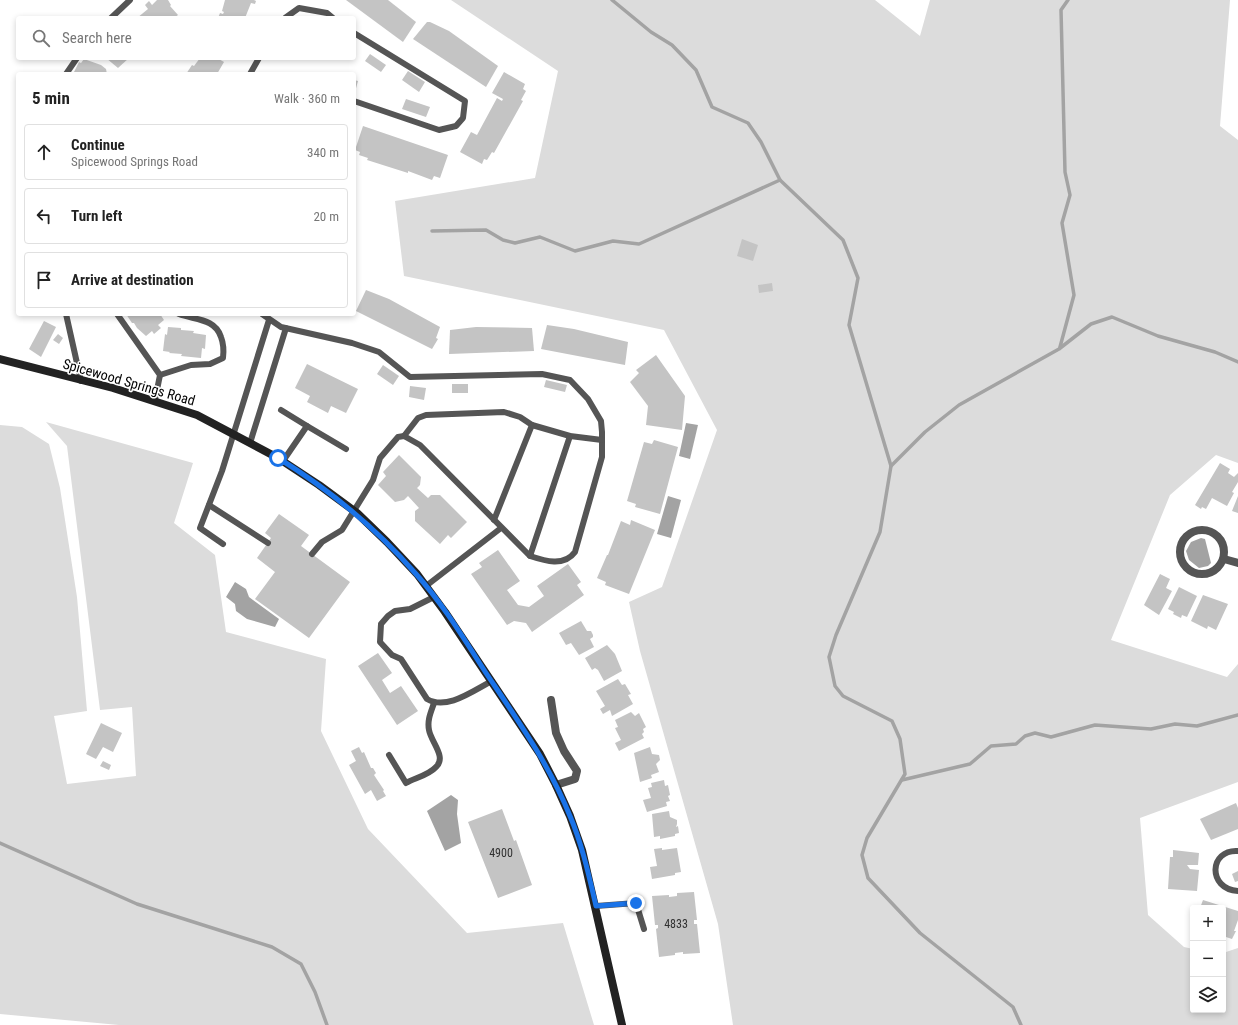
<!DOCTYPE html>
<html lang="en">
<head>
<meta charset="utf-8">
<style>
  body { margin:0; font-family:"Roboto Condensed",sans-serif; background:#f6f6f6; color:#222 }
  .controls { position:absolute; right:12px; bottom:12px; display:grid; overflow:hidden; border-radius:4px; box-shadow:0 2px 6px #0003 }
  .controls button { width:36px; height:36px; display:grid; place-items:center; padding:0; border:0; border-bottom:1px solid #e0e0e0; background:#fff; color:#222; font:20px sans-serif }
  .stop { position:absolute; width:12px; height:12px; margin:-9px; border:3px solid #1a73e8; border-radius:50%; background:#fff }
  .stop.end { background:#1a73e8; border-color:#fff; box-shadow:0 1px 4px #0008 }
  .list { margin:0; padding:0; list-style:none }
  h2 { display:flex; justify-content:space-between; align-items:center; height:52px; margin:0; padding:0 16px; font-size:17px }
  h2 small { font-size:13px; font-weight:400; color:#767676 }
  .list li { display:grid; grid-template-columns:26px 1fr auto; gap:12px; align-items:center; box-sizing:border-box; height:56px; margin:0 8px 8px; padding:0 8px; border:1px solid #e0e0e0; border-radius:4px }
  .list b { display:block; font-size:15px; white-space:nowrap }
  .list p { margin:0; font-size:13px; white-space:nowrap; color:#767676 }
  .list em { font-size:13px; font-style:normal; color:#767676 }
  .icon { flex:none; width:22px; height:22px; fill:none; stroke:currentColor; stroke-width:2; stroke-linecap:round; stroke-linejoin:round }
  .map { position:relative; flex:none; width:1238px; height:1025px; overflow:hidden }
  .search { position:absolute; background:#fff; box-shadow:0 2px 6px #0003; left:16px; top:16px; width:340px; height:44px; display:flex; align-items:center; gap:10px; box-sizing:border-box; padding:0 14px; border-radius:4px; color:#767676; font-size:15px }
  .panel { position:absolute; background:#fff; box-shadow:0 2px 6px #0003; left:16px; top:72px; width:340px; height:244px; border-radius:4px }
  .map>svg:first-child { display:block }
</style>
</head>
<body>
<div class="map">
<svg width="1238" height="1025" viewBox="0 0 1238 1025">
  <rect width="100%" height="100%" fill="#fff"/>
  <g fill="#dcdcdc">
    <polygon points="451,0 875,0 920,36 930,0 1230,0 1220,126 1238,140 1238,463 1216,455 1170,495 1111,640 1227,677 1238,664 1238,782 1140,818 1148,915 1184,947 1193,949 1193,1010 1223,1010 1223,953 1238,948 1238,1025 733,1025 718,924 640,651 629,602 662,587 717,430 664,330 404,276 395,201 535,178 558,71"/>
    <polygon points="46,422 193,463 174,523 215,555 226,632 326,659 321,731 368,829 467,933 563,923 594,1025 119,1025 0,1014 0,425 22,427 49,444 60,488 77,597 87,711 54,716 67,784 136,776 132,707 100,710 67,446"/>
  </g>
  <g fill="#a3a3a3">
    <polygon points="686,423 698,425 690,459 679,456"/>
    <polygon points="668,496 681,500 671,538 657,534"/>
    <polygon points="1201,538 1205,539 1211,563 1208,566 1199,568 1189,560 1186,551 1191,542"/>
    <polygon points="235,582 246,589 249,597 279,619 275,627 247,619 236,611 235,604 226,597"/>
    <polygon points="451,795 458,800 457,814 461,843 445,851 427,811"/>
  </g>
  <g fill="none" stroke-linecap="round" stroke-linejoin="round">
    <g stroke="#a3a3a3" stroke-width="3.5">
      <polyline points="612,0 651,32 672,45 696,70 712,107 748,123 761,142 780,180 843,240 858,278 849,325 891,466 880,532 836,635 829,657 835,686 843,696 892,721 900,739 905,774 867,838 862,855 868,878 920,933 1013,1007 1021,1025"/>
      <polyline points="432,231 486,230 503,240 515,243 540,237 575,251 613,241 639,244 780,180"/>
      <polyline points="1060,347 1074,295 1062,223 1070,195 1065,172 1061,10 1068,0"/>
      <polyline points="891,466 925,432 959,405 1059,349 1091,324 1112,317 1158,336 1215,352 1238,362"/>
      <polyline points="902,780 970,764 991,746 1016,744 1025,736 1035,733 1051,737 1095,725 1151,729 1175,724 1197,726 1238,715"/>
      <polyline points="0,843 137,904 272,947 301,964 315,992 327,1025"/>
    </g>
  </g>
  <g fill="#c4c4c4">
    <polygon points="157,0 168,0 171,5 170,6 178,15 174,18 137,18 148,9 145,5 149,1 152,5"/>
    <polygon points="225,0 254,0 256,1 255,4 251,3 245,18 218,18 220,13 223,14 224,12 222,11"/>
    <polygon points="346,0 388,0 416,22 403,42"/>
    <polygon points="427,22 430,22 449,31 498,66 486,87 413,39"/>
    <polygon points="370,54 386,65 381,72 365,61"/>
    <polygon points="106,58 129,58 118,68"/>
    <polygon points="200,58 217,58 224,62 217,74 186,74 192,65 194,66"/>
    <polygon points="84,59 101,65 106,69 107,74 73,74 79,62 81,63"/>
    <polygon points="408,71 425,82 419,92 402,80"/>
    <polygon points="504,72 525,84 523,89 526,91 521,100 523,101 494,153 492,152 487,160 484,159 482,164 460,152 471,132 477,135 497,98 502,101 503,99 492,93"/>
    <polygon points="354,80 358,81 355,92 354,92"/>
    <polygon points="406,99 430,107 426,117 402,109"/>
    <polygon points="363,126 448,155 440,178 434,176 432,180 408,171 408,173 367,160 368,158 359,155 360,152 355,150"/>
    <polygon points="742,239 758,245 753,261 737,256"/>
    <polygon points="772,283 773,291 759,293 758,285"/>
    <polygon points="366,290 389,299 440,327 436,338 438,339 432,349 356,311"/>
    <polygon points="126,314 160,314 164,320 158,325 161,328 154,334 152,331 146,336 137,328 134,323 132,323"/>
    <polygon points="44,321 56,327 41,357 29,349"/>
    <polygon points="547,325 574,329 628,342 625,365 541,349"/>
    <polygon points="168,327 181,328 181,330 194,331 193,333 206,335 205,349 202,348 201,358 181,356 182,354 169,353 170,352 163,351 165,334 167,335"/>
    <polygon points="476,327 532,328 534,351 449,354 450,330"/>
    <polygon points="58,334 63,338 59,344 53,340"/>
    <polygon points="656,355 685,396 682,430 646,425 648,406 630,382 639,373 636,370"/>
    <polygon points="307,364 358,389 346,413 331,406 328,413 307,402 310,396 295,388"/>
    <polygon points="383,365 399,376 393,385 377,374"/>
    <polygon points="546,380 567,385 565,392 544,387"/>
    <rect x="452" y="384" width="16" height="9"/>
    <polygon points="410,386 426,388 424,400 409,397"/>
    <polygon points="654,440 678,447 660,514 635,507 636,504 627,501 644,442 652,444"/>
    <polygon points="399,455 421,477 420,485 417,488 428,498 431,495 440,495 467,522 451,538 448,535 440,544 415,521 415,511 419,508 408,496 404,500 395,502 378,485 386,476 383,472"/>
    <polygon points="1220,463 1230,469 1228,473 1234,477 1238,473 1238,482 1232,492 1234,493 1227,506 1212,498 1206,509 1202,507 1201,509 1195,505"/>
    <polygon points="1238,496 1238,513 1232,511"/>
    <polygon points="279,514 309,535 301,546 350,582 309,638 255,599 275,572 257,558 271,538 265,533"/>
    <polygon points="631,520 655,530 629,594 605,585 606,582 597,578 607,555 608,555 621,521 630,525"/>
    <polygon points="498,550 520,581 507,590 518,605 529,607 544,596 537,586 568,564 581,582 577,585 584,595 532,632 526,623 514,621 507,625 471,574 482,567 479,563"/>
    <polygon points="1160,574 1170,579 1166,588 1172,591 1159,615 1144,605"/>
    <polygon points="1179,587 1197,596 1187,617 1182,615 1181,618 1173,614 1174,612 1168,609"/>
    <polygon points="1203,595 1228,604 1216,630 1208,626 1207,629 1191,621"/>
    <polygon points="581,621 587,631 591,631 593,635 593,637 590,639 594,647 579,655 571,643 566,645 559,633"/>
    <polygon points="607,645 615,654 622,671 604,681 598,670 595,668 592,670 585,658"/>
    <polygon points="378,653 392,673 382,680 390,693 401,686 418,711 397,725 358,666"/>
    <polygon points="618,679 622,685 625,684 631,694 628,695 633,704 612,716 610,710 603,714 600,709 605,706 596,691"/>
    <polygon points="631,712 635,716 639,713 646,727 643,729 644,732 642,734 644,738 619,751 615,743 621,740 615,728 618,727 615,720"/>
    <polygon points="101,723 122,733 113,752 103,747 96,759 86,754"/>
    <polygon points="359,747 362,753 364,752 371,768 373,768 376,773 374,775 384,790 383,791 386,796 377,801 371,790 365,794 349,765 356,761 351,751"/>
    <polygon points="650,747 652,754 659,755 660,760 656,764 659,772 651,775 652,778 640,782 634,753"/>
    <polygon points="103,761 111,765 109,770 100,766"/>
    <polygon points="664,780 665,786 668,785 670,795 668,796 670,801 666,802 667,806 647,812 643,800 651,798 648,788 652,787 651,783"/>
    <polygon points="1236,803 1238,808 1238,829 1211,840 1200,819"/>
    <polygon points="502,809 514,841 516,840 532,885 498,898 468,822"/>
    <polygon points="669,811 670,817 677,820 677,824 676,827 678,826 679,833 675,834 675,836 660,839 660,836 654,837 652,814"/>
    <polygon points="662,848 662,850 677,848 681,872 675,873 675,875 652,879 650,867 657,866 654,849"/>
    <polygon points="1173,850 1199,853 1198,865 1187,865 1190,869 1199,870 1197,891 1168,889 1170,857 1173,857"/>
    <polygon points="1238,871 1238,881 1235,882 1232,874"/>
    <polygon points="694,892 697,920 694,920 694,924 697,924 700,953 683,954 683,952 675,953 675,955 659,957 656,929 658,928 658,925 655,925 652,896 669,895 669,897 677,896 677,893"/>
    <polygon points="1203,900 1238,911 1238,920 1234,931 1236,931 1232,939 1223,936 1223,908 1200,908"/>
  </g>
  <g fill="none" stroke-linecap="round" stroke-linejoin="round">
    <g stroke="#555" stroke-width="6">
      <polyline points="111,18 130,0"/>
      <polyline points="285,18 299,8 327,13 333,18"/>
      <polyline points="354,33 465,101 463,118 456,126 439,130 354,101"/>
      <polyline points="66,74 77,58"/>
      <polyline points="250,74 259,58"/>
      <polyline points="66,314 81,381"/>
      <polyline points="117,314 160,375 155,400"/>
      <path d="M262,314L281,327L352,343L379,352L410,377L542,374L570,380L588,399L601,421L602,432V457L575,552C564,567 545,561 530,556L420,445L404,436L398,437L380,458L373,480L342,530L322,542L312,554"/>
      <path d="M160,375L191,365L210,364L223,358C224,350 224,345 221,337C215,318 194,320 179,314"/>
      <polyline points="281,410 307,426 283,461"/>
      <polyline points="307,426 346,449"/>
      <polyline points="404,436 418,418 426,415 504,412 520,417 532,425"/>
      <polyline points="250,443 286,328"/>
      <polyline points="209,505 268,543"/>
      <polyline points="494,520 532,425 570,436 602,440"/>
      <polyline points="223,544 200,528 222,471 269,320"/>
      <polyline points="530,556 570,436"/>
      <polyline points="426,586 501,528"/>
      <path d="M434,597L410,609L395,611L388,616L381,624L380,642L392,655L401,659L427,699C447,711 474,690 492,681"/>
      <path d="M389,755L406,783C415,778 429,775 436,767C447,757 431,742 429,730C427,720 431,712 434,703"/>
      <path d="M1238,851C1209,849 1207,889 1238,891"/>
      <polyline points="596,906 636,903 644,929"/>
    </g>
    <g stroke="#555" stroke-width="8">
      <circle cx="1202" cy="552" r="22"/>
      <polyline points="1224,559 1238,563"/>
      <polyline points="551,700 556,733 564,751 577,771 575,779 556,785"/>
    </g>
    <polyline stroke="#222" stroke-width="8" points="0,359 113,388 197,415 278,458 319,485 357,513 387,542 417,574 445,612 540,754 556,785 570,816 582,850 622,1025"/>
  </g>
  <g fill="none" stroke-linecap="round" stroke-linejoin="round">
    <path stroke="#1a73e8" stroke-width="5" d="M278,458C330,490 376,528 416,574C443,604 464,639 486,673C517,719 549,764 570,816C582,844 589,876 596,906L636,903"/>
  </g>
  <g text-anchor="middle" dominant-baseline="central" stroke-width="3" stroke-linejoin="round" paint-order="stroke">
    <g font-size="12" fill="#313131">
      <text x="501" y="853">4900</text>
      <text x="676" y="924">4833</text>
    </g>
    <g font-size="14" fill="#000" stroke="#fff">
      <text transform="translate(129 382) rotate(16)">Spicewood Springs Road</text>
    </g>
  </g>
</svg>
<div class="controls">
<button>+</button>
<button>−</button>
<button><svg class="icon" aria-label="layers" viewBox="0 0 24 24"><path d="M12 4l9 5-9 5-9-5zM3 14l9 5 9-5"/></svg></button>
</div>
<div class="stop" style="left:278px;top:458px"></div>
<div class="stop end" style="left:636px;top:903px"></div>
<div class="search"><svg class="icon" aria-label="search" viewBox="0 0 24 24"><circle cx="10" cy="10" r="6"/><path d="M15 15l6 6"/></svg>Search here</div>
<section class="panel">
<h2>5 min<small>Walk · 360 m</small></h2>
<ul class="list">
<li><svg class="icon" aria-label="ahead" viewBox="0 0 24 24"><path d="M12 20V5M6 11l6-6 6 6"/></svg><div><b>Continue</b><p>Spicewood Springs Road</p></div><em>340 m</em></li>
<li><svg class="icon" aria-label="left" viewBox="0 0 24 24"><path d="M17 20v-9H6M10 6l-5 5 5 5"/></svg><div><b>Turn left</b></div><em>20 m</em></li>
<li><svg class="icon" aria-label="arrive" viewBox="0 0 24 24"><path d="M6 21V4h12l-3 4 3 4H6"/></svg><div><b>Arrive at destination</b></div></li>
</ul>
</section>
</div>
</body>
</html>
